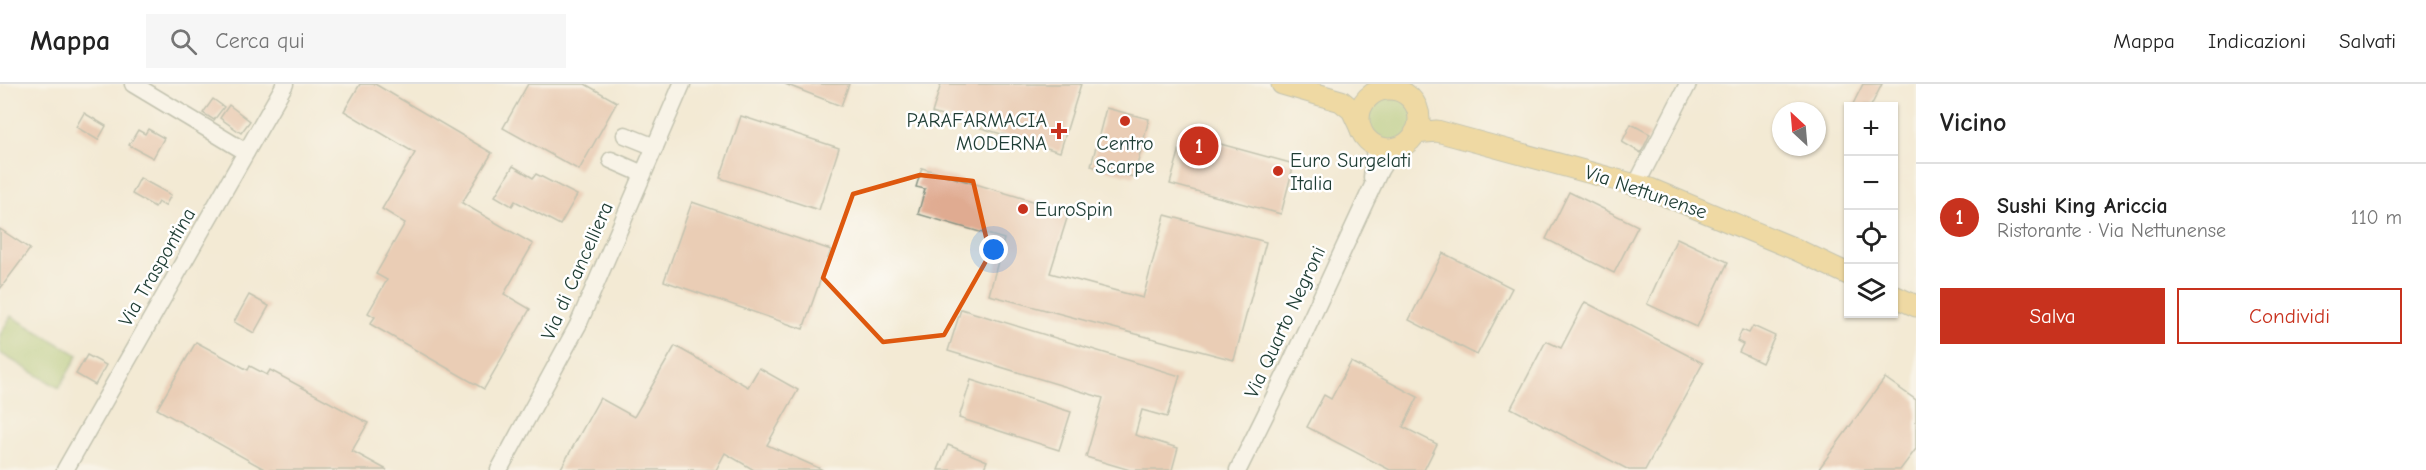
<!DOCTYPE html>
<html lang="it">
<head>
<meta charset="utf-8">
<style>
  body { margin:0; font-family:"Comic Neue",sans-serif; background:#f6f6f6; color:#222 }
  .controls { position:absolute; right:18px; top:18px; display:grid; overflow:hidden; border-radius:0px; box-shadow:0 2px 4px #0004 }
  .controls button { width:54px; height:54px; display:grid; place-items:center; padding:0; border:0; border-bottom:2px solid #e0e0e0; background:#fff; color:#222; font:30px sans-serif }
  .compass { position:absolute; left:1772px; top:18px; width:54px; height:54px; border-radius:50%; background:#fff; box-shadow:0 2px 4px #0004; rotate:334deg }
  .you { position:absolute; left:994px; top:166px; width:21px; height:21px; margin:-15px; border:4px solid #fff; border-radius:50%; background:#1a73e8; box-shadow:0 0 0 9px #1a73e833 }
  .badge { display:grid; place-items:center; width:39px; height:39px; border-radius:50%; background:#c8321e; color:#fff; font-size:20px; font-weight:700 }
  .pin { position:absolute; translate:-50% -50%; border:3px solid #fff; box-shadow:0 2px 6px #0006 }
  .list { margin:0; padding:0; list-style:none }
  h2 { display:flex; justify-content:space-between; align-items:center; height:78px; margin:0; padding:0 24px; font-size:26px }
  h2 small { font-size:20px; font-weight:400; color:#767676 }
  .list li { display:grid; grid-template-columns:39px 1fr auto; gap:18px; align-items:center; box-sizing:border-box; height:108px; padding:0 24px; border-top:2px solid #e0e0e0 }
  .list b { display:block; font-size:22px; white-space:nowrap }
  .list p { margin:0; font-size:20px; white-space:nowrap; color:#767676 }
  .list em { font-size:20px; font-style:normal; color:#767676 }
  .actions { display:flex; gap:12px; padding:18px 24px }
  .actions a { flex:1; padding:14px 0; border:2px solid #c8321e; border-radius:0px; text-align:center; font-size:21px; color:#c8321e }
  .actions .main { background:#c8321e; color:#fff }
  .icon { flex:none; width:33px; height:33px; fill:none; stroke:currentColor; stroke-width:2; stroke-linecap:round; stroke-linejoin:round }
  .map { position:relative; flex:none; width:1916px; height:386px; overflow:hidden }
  header { display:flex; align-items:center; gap:36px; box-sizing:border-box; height:84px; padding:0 30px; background:#fff; border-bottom:2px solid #e0e0e0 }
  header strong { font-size:28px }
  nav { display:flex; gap:33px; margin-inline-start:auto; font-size:21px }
  .search { width:420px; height:54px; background:#f6f6f6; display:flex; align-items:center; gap:15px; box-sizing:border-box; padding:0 21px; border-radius:0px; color:#767676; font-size:22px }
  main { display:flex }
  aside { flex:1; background:#fff }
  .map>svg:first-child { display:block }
</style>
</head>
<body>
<header>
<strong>Mappa</strong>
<div class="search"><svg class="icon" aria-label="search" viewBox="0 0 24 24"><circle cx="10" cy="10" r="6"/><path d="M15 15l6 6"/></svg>Cerca qui</div>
<nav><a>Mappa</a><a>Indicazioni</a><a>Salvati</a></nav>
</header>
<main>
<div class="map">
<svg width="1916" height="386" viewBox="0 0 1916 386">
  <rect width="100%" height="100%" fill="#fff"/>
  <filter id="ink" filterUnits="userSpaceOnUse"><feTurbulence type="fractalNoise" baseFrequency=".0167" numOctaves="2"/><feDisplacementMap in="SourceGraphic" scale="12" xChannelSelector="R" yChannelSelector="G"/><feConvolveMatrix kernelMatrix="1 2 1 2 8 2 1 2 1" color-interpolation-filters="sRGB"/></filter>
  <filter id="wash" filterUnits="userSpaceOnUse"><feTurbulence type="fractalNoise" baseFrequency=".008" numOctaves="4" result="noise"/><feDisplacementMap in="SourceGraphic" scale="24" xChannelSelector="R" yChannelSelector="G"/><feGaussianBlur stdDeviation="1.35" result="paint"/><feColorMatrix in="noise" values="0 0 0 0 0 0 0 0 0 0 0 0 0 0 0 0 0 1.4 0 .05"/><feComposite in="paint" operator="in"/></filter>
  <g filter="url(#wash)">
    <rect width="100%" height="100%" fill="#f3ead4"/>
    <g fill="#a4c56e" stroke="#628151" stroke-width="1.5">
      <circle cx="1388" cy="35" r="27"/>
      <polygon points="11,232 78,271 59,304 0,269 0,251"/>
    </g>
    <g id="blocks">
      <g fill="#e0ab91">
        <polygon points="360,0 375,0 492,69 462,119 533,160 504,210 530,225 484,305 370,240 375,233 368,229 387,196 376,190 405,139 382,125 415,69 344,27"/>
        <polygon points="528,0 585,0 617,18 579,86 503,44"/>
        <polygon points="785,0 849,0 841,22"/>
        <polygon points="941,0 1081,0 1060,68 932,29"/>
        <polygon points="1863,0 1882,0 1871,22 1852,22"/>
        <polygon points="213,15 224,23 214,36 203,29"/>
        <polygon points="229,21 250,37 241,49 220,34"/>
        <polygon points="1106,24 1149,35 1134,93 1091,82"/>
        <polygon points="84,29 106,42 98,56 76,43"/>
        <polygon points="741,32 839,64 819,126 720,94"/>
        <polygon points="1631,40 1650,50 1641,69 1622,58"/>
        <polygon points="148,45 164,54 153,74 129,61 138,46 145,50"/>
        <polygon points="1184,50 1294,80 1281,130 1170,100"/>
        <polygon points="513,82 533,94 536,90 577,111 560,141 515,117 512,122 495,112"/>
        <polygon points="922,84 1069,128 1050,189 1143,214 1165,131 1266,158 1234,276 989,211 1004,155 918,130 925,105 916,103"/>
        <polygon points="140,94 171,111 165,122 158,118 155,123 132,110"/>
        <polygon points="1569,108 1638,142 1614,189 1546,155"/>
        <polygon points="692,118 831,166 803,245 664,197"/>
        <polygon points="0,145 30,165 0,205"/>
        <polygon points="1677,154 1728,178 1697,243 1647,220"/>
        <polygon points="1443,169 1512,204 1477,271 1409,236"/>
        <polygon points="249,211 269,222 254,249 234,238"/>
        <polygon points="1585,218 1703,279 1645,386 1629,386 1511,324 1546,257 1561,264"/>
        <polygon points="961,225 1180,292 1167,333 1142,326 1135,351 1178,364 1172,386 1130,386 1086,373 1103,314 948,267"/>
        <polygon points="1753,242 1775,252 1762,279 1739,268 1743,260 1737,257 1742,246 1749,249"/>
        <polygon points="196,258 248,286 250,282 267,291 270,286 368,339 352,367 387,386 266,386 157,325"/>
        <polygon points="675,262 748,303 759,284 798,306 767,361 823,386 754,386 725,369 716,386 560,386 600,314 634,333"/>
        <polygon points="87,271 106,281 95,301 76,290"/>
        <polygon points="1351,278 1418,313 1403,343 1437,360 1424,386 1390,386 1307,343 1324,311 1331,315"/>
        <polygon points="1885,294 1916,316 1916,365 1900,386 1818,386"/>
        <polygon points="971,296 1071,328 1059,366 959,334"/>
        <polygon points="948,361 987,377 983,386 938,386"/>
      </g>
    </g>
  </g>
  <g filter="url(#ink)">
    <use href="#blocks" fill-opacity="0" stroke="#899484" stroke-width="1.5"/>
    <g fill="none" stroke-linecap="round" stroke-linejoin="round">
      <g stroke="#899484" stroke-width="19">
        <g id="minor">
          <polyline points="133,0 246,68"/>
          <polyline points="625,51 655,63"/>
          <polyline points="611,76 643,90"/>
          <polyline points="1372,94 1375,62"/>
          <polyline points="1636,101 1688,0"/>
          <polyline points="65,386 285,0"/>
          <polyline points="499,386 578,241 682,0"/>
          <polyline points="1238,386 1287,287 1380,86 1387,75 1405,61"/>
        </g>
      </g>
      <g stroke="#899484" stroke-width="23">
        <g id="major">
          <polyline points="1282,0 1341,17 1352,26 1360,43"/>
          <circle cx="1389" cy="35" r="30"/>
          <polyline points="1415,49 1437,47 1650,105 1795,165 1848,190"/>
          <polyline points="1894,212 1916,222"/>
        </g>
      </g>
      <use href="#minor" stroke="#fff" stroke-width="16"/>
      <use href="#major" stroke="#eac669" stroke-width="21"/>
    </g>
  </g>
  <path d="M0 0H1916V386H0ZM920,91L973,97L990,170L944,251L883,258L823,194L853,110Z" fill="#f3ead4" fill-opacity=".55" fill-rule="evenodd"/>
  <path fill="none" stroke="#de580e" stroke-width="4.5" stroke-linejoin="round" d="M920,91L973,97L990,170L944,251L883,258L823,194L853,110Z"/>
  <g fill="#c8321e" stroke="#fff" stroke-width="2">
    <circle cx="1125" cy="37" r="6"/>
    <path d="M1056 38h6v6h6v6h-6v6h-6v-6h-6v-6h6z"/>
    <circle cx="1278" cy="87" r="6"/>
    <circle cx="1023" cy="125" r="6"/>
  </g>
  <g text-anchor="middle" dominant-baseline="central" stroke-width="5" stroke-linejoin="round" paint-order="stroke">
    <g font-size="20" fill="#1f3d34" stroke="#fff" text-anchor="start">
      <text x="1047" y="36" text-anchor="end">PARAFARMACIA<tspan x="1047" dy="23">MODERNA</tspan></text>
      <text x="1125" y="59" text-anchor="middle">Centro<tspan x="1125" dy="23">Scarpe</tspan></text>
      <text x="1290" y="76">Euro Surgelati<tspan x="1290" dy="23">Italia</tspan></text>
      <text x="1035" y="125">EuroSpin</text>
    </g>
    <g font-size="20" fill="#1f3d34" stroke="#fff">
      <text transform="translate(1646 108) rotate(19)">Via Nettunense</text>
      <text transform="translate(157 183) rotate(-60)">Via Traspontina</text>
      <text transform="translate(577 187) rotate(-66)">Via di Cancelliera</text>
      <text transform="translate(1285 238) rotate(-65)">Via Quarto Negroni</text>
    </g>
  </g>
</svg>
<div class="controls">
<button>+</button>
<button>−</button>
<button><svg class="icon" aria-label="locate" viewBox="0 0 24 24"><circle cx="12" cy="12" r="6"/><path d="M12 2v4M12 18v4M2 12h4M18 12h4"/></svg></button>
<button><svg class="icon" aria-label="layers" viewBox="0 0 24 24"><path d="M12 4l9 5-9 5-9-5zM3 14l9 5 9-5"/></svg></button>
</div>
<svg class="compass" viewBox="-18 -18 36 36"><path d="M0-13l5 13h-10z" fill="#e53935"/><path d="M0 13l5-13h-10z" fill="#767676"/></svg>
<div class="you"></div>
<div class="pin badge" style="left:1199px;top:62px">1</div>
</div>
<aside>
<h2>Vicino<small></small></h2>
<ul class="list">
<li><span class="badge">1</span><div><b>Sushi King Ariccia</b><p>Ristorante · Via Nettunense</p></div><em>110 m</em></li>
</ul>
<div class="actions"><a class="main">Salva</a><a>Condividi</a></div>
</aside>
</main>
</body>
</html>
